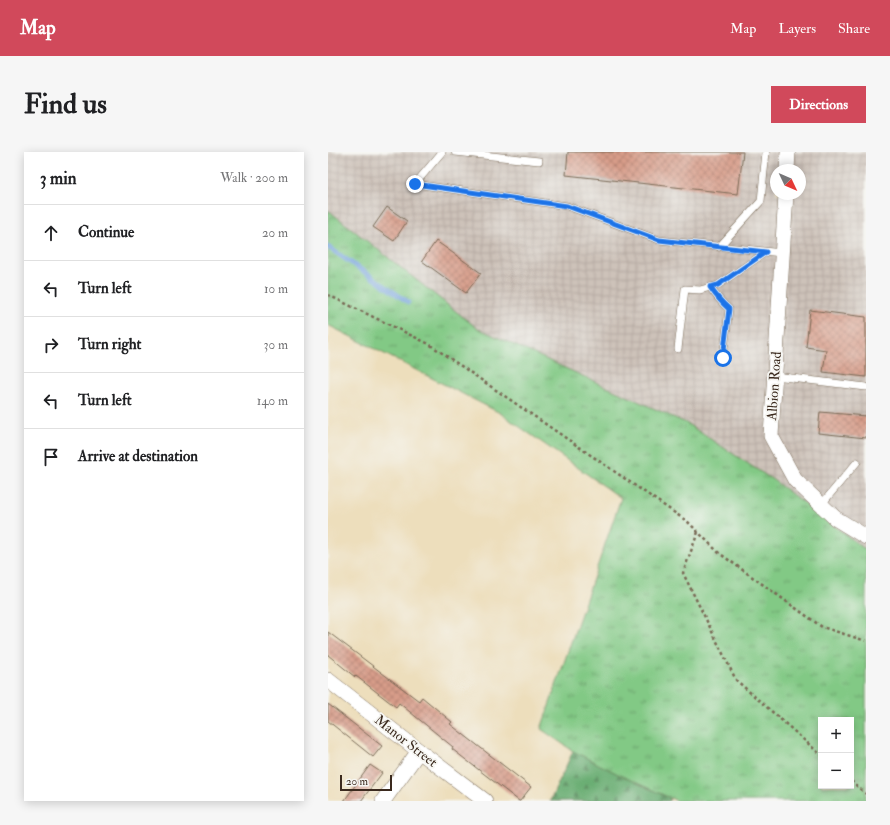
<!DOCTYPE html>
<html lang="en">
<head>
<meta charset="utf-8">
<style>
  body { margin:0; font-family:"IM FELL Double Pica",serif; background:#f6f6f6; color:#202124 }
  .controls { position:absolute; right:12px; bottom:12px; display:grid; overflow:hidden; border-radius:0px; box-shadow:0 2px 10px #0003 }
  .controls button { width:36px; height:36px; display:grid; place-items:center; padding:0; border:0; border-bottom:1px solid #e0e0e0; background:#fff; color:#202124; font:20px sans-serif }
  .compass { position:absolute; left:442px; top:12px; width:36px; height:36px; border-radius:50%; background:#fff; box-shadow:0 2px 10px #0003; rotate:134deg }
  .scale { position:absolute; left:12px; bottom:10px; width:52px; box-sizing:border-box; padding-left:4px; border:2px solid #3b2a1e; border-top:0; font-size:11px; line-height:14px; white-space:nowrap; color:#3b2a1e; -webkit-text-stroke:3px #f6f6f2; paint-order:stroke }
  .stop { position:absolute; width:12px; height:12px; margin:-9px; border:3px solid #1a73e8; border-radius:50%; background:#fff }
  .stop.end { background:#1a73e8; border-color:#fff; box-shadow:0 1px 4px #0008 }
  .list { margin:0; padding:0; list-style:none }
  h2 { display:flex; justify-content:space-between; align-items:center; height:52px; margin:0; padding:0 16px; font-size:17px }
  h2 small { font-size:13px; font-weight:400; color:#757577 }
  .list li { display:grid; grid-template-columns:26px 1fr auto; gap:12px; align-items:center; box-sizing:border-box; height:56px; padding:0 16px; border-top:1px solid #e0e0e0 }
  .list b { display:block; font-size:15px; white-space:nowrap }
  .list em { font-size:13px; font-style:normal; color:#757577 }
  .icon { flex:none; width:22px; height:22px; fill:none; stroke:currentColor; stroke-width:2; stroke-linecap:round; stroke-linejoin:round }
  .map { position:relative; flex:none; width:538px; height:649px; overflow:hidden; border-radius:0px }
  header { display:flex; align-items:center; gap:24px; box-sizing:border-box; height:56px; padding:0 20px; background:#d1495b; color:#fff }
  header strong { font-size:19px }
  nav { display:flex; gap:22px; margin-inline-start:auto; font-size:14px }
  .intro { display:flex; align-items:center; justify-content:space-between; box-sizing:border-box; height:96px; padding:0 24px }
  h1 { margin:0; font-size:28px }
  .button { padding:10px 18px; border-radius:0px; background:#d1495b; color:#fff; font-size:14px; font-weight:700 }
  main { display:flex; gap:24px; padding:0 24px }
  aside { flex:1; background:#fff; border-radius:0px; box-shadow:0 2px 10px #0003 }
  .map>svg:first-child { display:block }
</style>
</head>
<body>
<header>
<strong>Map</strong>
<nav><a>Map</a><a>Layers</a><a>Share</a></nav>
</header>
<div class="intro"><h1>Find us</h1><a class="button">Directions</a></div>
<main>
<aside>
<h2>3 min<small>Walk · 200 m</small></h2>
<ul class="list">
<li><svg class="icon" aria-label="ahead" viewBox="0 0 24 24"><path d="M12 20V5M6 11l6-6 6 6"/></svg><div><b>Continue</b></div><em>20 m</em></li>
<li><svg class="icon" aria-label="left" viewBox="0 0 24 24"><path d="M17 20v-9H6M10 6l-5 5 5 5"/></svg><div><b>Turn left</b></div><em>10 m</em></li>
<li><svg class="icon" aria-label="right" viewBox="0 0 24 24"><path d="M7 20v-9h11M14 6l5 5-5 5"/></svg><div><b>Turn right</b></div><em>30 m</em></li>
<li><svg class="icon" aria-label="left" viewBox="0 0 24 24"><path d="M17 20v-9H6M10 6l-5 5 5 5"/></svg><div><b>Turn left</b></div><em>140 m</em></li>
<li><svg class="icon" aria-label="arrive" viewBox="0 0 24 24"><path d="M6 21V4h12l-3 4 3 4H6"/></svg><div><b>Arrive at destination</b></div></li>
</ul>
</aside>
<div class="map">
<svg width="538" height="649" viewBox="0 0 538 649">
  <defs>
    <pattern id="industrial-grid" width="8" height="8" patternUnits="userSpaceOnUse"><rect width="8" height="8" fill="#cdc2b9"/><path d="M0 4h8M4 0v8" fill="none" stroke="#b1a79f"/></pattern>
    <pattern id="forest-firs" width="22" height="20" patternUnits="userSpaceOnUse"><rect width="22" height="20" fill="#69ad72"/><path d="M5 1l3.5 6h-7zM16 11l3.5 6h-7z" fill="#588d5d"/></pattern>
    <pattern id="park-tufts" width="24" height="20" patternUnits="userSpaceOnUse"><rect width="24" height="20" fill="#82c985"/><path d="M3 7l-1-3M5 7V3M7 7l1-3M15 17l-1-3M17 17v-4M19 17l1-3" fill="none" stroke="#6ca36c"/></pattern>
    <pattern id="building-cross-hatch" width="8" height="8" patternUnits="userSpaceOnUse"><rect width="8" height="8" fill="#d79c89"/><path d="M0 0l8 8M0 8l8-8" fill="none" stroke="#b07f6f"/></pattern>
  </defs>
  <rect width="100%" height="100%" fill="#f6f6f2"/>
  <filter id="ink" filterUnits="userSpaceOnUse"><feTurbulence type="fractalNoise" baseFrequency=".025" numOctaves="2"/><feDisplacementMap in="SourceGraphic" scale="8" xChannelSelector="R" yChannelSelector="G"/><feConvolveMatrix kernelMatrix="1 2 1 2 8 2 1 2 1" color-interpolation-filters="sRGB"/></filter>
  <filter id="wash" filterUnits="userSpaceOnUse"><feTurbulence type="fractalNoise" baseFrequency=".012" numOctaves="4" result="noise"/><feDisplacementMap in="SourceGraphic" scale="16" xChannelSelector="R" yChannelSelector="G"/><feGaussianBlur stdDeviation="0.9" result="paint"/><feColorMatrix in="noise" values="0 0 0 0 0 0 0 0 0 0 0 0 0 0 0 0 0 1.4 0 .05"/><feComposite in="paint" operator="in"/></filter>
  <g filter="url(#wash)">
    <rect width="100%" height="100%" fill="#eddebc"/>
    <path fill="url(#industrial-grid)" fill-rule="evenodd" d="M0,0H538V398L445,328L358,271L149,176L0,73ZM448,18H472V42H448Z"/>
    <polygon fill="url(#forest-firs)" stroke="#526c48" points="245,599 298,626 342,646 341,649 222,649"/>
    <path fill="url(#park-tufts)" stroke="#5e7a52" fill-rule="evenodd" d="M0,58L149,176L358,271L445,328L538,398V649H349L298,626L245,599L213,577L293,346L172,261L0,173ZM493,568H523V634H493Z"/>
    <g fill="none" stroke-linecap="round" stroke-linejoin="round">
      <polyline stroke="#73a2dd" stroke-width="5" points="0,95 80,150"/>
    </g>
    <g id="blocks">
      <g fill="url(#building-cross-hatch)">
        <polygon points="240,0 415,0 410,42 238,23"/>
        <polygon points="59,55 79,69 66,89 45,75"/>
        <polygon points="108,89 153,121 138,141 94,109"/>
        <polygon points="482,158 538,165 538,225 495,220 498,198 478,195"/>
        <polygon points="492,260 538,264 538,286 490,281"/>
        <polygon points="0,480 91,549 94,545 124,570 122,572 203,635 192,649 191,649 124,597 125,595 71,551 68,555 28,524 27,525 0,503"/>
        <polygon points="0,552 54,594 45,605 0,569"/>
        <polygon points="42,613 54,621 33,649 16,649"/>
      </g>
    </g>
  </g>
  <g filter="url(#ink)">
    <use href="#blocks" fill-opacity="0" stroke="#796955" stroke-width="1"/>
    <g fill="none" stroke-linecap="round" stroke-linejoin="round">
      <g stroke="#796955" stroke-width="8">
        <g id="service">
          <polyline points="114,0 87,32 239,54 331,88 454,101"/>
          <polyline points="127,0 211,9"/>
          <polyline points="391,95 433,49 438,0"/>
          <path d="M382,135C388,144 393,150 401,157L395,206"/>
          <polyline points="350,197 357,137 372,138 390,133 438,100"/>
          <polyline points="447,224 538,235"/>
          <polyline points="493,353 529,310"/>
        </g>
      </g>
      <g stroke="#796955" stroke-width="16">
        <g id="minor">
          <polyline points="459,18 460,0"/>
          <polyline points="458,42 443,284 467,328 507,366 538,385"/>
          <polyline points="0,528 91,599 157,649"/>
          <polyline points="55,649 91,599"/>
        </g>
      </g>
      <g stroke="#796955" stroke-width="2.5" stroke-dasharray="3 3" stroke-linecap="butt">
        <polyline points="0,143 101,192 360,370 391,401 494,475 538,489"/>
        <polyline points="370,380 355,421 408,528 493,603"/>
        <polyline points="523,629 538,642"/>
      </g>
      <use href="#service" stroke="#fff" stroke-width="7"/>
      <use href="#minor" stroke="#fff" stroke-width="15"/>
    </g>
  </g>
  <g fill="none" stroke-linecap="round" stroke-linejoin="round" filter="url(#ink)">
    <path stroke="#1a73e8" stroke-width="5" d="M87,32L239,54L331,88L438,100L390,133L382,135C388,144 393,150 401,157L395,206"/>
  </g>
  <g text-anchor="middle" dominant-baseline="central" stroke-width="3.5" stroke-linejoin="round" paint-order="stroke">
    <g font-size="14" fill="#3b2a1e" stroke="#f6f6f2">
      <text transform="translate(446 234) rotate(-86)">Albion Road</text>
      <text transform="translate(78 589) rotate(38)">Manor Street</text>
    </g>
  </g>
</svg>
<div class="controls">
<button>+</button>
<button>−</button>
</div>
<svg class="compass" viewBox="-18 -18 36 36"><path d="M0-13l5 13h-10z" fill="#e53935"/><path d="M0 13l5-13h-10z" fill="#757577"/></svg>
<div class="scale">20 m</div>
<div class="stop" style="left:395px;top:206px"></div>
<div class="stop end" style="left:87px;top:32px"></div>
</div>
</main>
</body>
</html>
